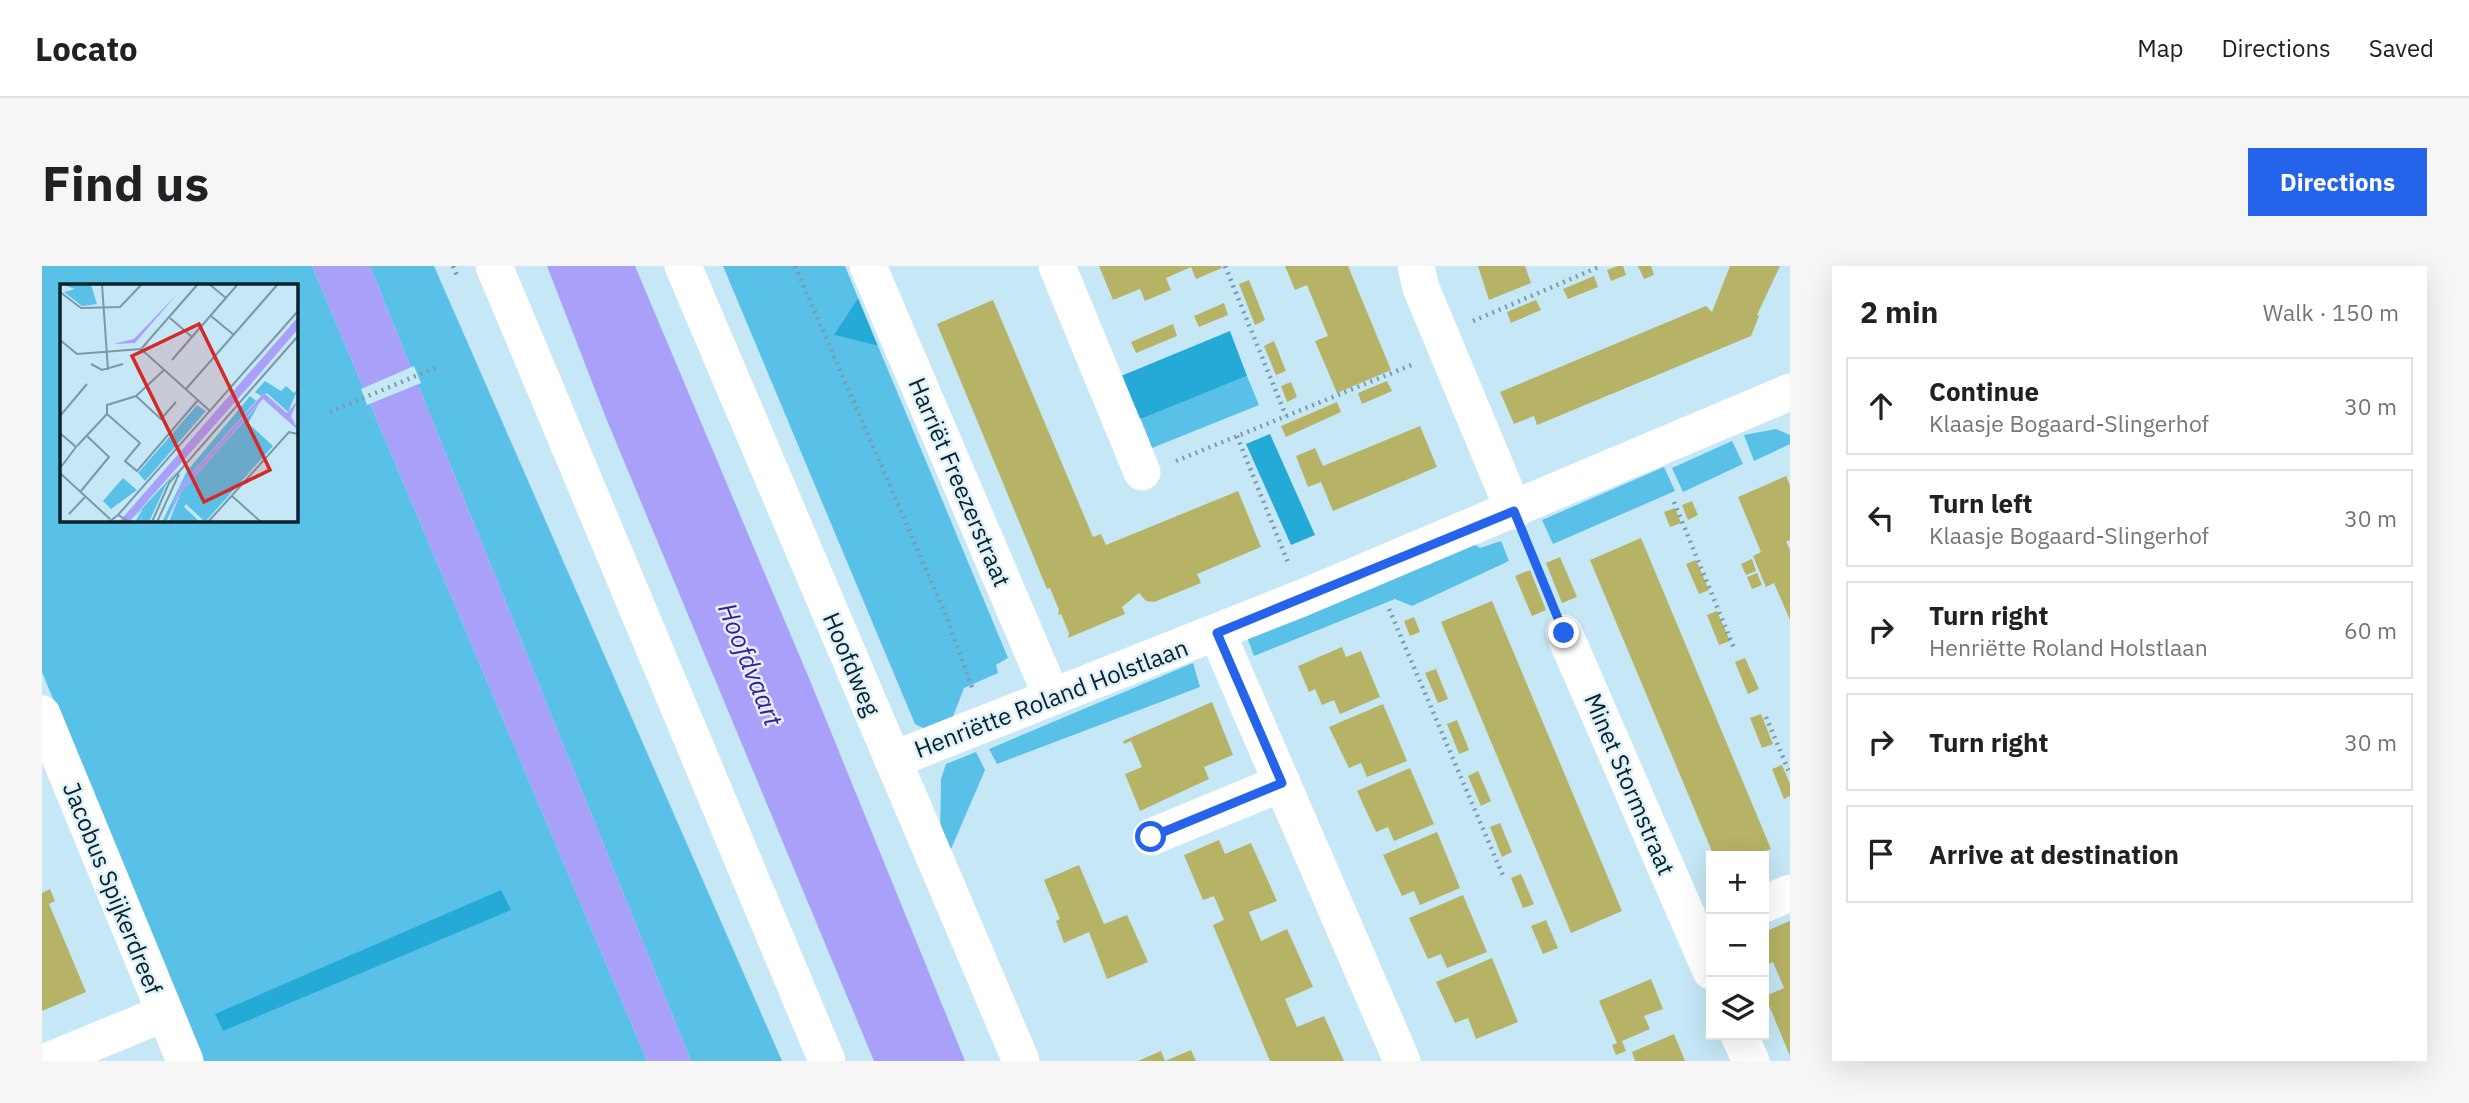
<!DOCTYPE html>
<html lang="en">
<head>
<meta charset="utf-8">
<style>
  body { margin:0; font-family:"IBM Plex Sans",sans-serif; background:#f6f6f6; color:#202124 }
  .controls { position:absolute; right:21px; bottom:21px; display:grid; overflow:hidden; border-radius:0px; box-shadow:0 7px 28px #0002 }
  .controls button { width:63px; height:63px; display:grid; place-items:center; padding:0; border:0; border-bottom:2px solid #e0e0e0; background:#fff; color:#202124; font:35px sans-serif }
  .stop { position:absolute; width:21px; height:21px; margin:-16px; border:5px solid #2563eb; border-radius:50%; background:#fff }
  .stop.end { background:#2563eb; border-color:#fff; box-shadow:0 2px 7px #0008 }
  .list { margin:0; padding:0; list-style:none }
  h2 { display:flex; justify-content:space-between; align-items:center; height:91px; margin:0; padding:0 28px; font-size:30px }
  h2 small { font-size:23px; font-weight:400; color:#757577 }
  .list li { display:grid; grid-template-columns:46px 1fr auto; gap:21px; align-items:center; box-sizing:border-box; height:98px; margin:0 14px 14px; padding:0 14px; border:2px solid #e0e0e0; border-radius:0px }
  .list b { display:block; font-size:26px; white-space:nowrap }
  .list p { margin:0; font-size:23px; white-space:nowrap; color:#757577 }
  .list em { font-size:23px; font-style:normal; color:#757577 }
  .icon { flex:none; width:38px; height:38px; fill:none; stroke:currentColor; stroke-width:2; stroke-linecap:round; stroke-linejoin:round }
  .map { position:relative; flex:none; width:1748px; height:795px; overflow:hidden; border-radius:0px }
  header { display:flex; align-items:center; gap:42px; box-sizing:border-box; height:98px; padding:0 35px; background:#fff; border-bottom:2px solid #e0e0e0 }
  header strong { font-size:33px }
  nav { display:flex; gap:38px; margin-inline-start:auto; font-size:24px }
  .intro { display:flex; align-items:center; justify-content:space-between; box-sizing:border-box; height:168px; padding:0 42px }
  h1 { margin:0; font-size:49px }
  .button { padding:18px 32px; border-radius:0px; background:#2563eb; color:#fff; font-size:24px; font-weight:700 }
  main { display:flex; gap:42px; padding:0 42px }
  aside { flex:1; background:#fff; border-radius:0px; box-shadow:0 7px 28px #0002 }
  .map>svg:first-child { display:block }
</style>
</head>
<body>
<header>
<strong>Locato</strong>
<nav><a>Map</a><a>Directions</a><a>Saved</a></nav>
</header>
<div class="intro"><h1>Find us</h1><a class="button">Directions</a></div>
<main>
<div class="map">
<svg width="1748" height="795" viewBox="0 0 1748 795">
  <rect width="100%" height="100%" fill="#c6e7f6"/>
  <g fill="#59c0e8" fill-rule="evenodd">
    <path d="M0,0H270L605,795H161L0,406ZM19,19H254V254H19Z"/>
    <polygon points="328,0 392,0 740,795 649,795"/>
    <polygon points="681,0 803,0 816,32 793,69 836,80 966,392 954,399 956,407 922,422 908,458 885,464 873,458"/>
    <polygon points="1205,110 1217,139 1110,182 1099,153"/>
    <polygon points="1734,163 1748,169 1748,178 1712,195 1702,169"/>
    <polygon points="1690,175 1701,198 1641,226 1630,202"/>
    <polygon points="1622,201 1633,225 1511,278 1500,254"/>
    <polygon points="1459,275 1467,295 1370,340 1353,333 1212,390 1205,371 1430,277 1438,282"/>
    <polygon points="1151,397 1158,421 955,498 947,483"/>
    <polygon points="934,486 943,504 909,583 898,585 899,513 904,498"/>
  </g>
  <g fill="#25aad7">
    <polygon points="816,32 836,80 792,69"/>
    <polygon points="1188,65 1205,110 1099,153 1094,149 1079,110"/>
    <polygon points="1228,168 1273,269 1249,279 1204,178"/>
    <polygon points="459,624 469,644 181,765 173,748"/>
  </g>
  <g fill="#a9a1f9">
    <polygon points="270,0 328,0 649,795 605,795"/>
    <polygon points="505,0 593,0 769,417 923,795 832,795 564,152"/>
  </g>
  <polygon fill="#c6e7f6" points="372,100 379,117 325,139 319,123"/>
  <g fill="#b6b366">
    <polygon points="1057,0 1179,0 1180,2 1154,13 1149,1 1124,12 1129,24 1103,35 1098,23 1071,34"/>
    <polygon points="1243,0 1306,0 1349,104 1295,127 1273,75 1286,70 1265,19 1253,24"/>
    <polygon points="1436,0 1483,0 1489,17 1447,34"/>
    <polygon points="1576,0 1581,0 1584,9 1569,15 1565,4"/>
    <polygon points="1596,0 1609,0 1612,9 1602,13"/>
    <polygon points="1688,0 1738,0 1715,49 1717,50 1709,70 1495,159 1492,150 1472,158 1458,126 1664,40 1670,46"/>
    <polygon points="1552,10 1556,21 1526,33 1521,23"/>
    <polygon points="1207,14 1223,54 1213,59 1197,18"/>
    <polygon points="951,34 1051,271 1059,268 1064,279 1196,225 1219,281 1155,308 1159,317 1112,336 1104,335 1097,327 1080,341 1083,348 1026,372 1027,367 1019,348 1016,349 1017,344 1008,322 1005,323 895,58"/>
    <polygon points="1494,34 1499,44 1469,57 1465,46"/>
    <polygon points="1182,37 1186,49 1157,61 1152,50"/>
    <polygon points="1131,58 1135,70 1094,87 1089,76"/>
    <polygon points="1232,75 1244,105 1234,109 1222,80"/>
    <polygon points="1345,115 1350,125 1320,138 1316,127"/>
    <polygon points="1249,116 1255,131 1245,136 1239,120"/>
    <polygon points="1295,136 1299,146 1244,171 1239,160"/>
    <polygon points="1378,160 1395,201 1291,245 1279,216 1266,221 1254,190 1273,182 1281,200"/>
    <polygon points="1744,210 1748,219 1748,274 1744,276 1748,284 1748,354 1732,317 1724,321 1711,290 1719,286 1696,231"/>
    <polygon points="1650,235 1656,249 1646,254 1640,239"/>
    <polygon points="1633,242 1639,257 1628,261 1622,246"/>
    <polygon points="1599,272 1729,583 1711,590 1672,590 1548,294"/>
    <polygon points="1518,291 1535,331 1520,337 1504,297"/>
    <polygon points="1710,293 1714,305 1704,309 1699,298"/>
    <polygon points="1654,294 1667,324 1657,328 1644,298"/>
    <polygon points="1488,304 1504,344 1490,350 1473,310"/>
    <polygon points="1715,307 1720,319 1710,323 1705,311"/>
    <polygon points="1450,335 1580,645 1529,667 1399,356"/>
    <polygon points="1675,345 1688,375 1677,379 1665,349"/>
    <polygon points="1372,351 1378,366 1368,370 1362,355"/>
    <polygon points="1300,381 1304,391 1319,385 1338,431 1298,448 1292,434 1280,439 1273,423 1267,426 1256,400"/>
    <polygon points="1703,392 1717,423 1706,428 1693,396"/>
    <polygon points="1394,403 1406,433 1396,437 1383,407"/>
    <polygon points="1170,436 1191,489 1162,501 1167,513 1098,545 1083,508 1100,501 1089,475 1082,478 1081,475"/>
    <polygon points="1341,438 1365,495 1325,511 1319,497 1307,502 1287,461"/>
    <polygon points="1719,448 1731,478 1720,482 1708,452"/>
    <polygon points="1415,454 1427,484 1417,488 1405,458"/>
    <polygon points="1740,499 1748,518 1748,530 1742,533 1730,503"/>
    <polygon points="1368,502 1392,558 1352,575 1346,561 1334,566 1315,525"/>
    <polygon points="1436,505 1449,535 1439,540 1426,510"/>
    <polygon points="1458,557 1470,586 1460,591 1448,561"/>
    <polygon points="1395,566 1418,622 1378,639 1372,625 1360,630 1341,589"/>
    <polygon points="1177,574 1183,588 1209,577 1235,635 1207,646 1219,675 1245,663 1271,721 1243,733 1255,761 1282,750 1302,795 1228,795 1171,659 1182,654 1172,630 1161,634 1142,589"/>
    <polygon points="1037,599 1062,658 1085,649 1106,696 1065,713 1047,666 1022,677 1014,655 1018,653 1002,614"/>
    <polygon points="1479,608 1492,638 1481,642 1469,612"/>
    <polygon points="8,623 13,635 7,638 44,726 0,745 0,627"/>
    <polygon points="1421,629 1445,686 1405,702 1399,688 1386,693 1367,652"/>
    <polygon points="1504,654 1516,682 1501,688 1489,660"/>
    <polygon points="1748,655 1748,790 1723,730 1742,722 1731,696 1722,700 1722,666"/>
    <polygon points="1450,692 1476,756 1434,773 1426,752 1413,757 1394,716"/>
    <polygon points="1609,713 1621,743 1602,750 1608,763 1580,775 1584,785 1574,789 1570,779 1575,777 1557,735"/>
    <polygon points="1632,768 1643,795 1593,795 1590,786"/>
    <polygon points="1149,784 1154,795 1096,795 1119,785 1123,795"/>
  </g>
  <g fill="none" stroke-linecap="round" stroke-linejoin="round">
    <g stroke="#7c9ba9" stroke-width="4.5" stroke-dasharray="2 5" stroke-linecap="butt">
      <polyline points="411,0 416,12"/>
      <polyline points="753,0 903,347 931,424"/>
      <polyline points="1183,0 1244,150"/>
      <polyline points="1431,55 1559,0"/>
      <polyline points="288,146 395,101"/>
      <polyline points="1195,170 1247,299"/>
      <polyline points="1134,195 1372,98"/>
      <polyline points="1632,236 1692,382"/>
      <polyline points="1484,275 1509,335"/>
      <polyline points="1347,343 1462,612"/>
      <polyline points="1724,451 1748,508"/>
    </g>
    <g stroke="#fff" stroke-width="37">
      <polyline points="452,0 785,795"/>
      <polyline points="641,0 979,795"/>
      <polyline points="826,0 1010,431"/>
      <polyline points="1015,0 1100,206"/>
      <polyline points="1374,0 1379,22 1472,245"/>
      <polyline points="1175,367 1360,795"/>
      <polyline points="1522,367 1669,705"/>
      <polyline points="0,448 143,795"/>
      <polyline points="851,494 1260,332 1748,126"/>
      <polyline points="1109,571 1240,517"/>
      <polyline points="1722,638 1748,627"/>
      <polyline points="1697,769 1709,795"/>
      <polyline points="6,795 123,747"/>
    </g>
  </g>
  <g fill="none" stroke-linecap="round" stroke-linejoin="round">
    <polyline stroke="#2563eb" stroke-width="9" points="1109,571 1240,517 1175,367 1472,245 1522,367"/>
  </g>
  <g text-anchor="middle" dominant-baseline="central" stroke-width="5" stroke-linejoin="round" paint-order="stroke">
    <g font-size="24" fill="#06232e" stroke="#e1f1f9">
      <text transform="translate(918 216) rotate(67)">Harriët Freezerstraat</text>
      <text transform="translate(810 398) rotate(67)">Hoofdweg</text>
      <text transform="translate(1009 432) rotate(-21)">Henriëtte Roland Holstlaan</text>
      <text transform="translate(1588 518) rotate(67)">Minet Stormstraat</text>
      <text transform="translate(71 622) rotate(68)">Jacobus Spijkerdreef</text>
    </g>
    <g font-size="26" font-style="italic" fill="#401999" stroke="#e1f1f9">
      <text transform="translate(709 398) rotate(68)">Hoofdvaart</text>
    </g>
  </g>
  <g transform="translate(18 18)">
    <rect width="238" height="238" fill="#c6e7f6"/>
    <path d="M0,0L31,1L37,20L22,22L4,8L15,5ZM205,97L221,107L226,102L234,109L238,105L228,128L207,109L201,112L195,108ZM190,112L196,117L121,201L106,238H102L127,187ZM199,120L188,139L213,162L145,238L126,220L124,223L140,238H109L121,208ZM137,121L146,127L85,197L78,189ZM118,186L106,201L89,238H81L82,231L80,238H75L83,225L73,234ZM63,194L77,206L51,225L43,217Z" fill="#59c0e8"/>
    <path d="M118,9L75,59L53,60L74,55ZM238,33V45L191,100L69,238H59ZM204,109L227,129L238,116L231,132L238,146L203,115L121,208L106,238L121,201Z" fill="#a9a1f9"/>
    <path fill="none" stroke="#7999a6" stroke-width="2" d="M42,0L48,86M149,0L166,14M0,8L21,24L60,23L82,0M151,32L174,51M110,34L132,53M0,56L17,70L81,65L138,0M87,59L81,65L150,127M112,76L178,0M31,80L42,86L63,80M126,105L218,0M76,112L101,135L116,118M47,130L80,159L65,177L77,187L138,116M47,130V121L76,112L104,86M0,132L27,100M0,149L16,163L1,183M17,162L47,130M0,189L50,235M21,207L49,173L27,152M172,212L201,238M9,230L26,212M58,231L238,27M49,238L58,231L70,238M92,238L109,199L238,52M97,238L119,190M148,238L229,148L238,150"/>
    <path fill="#d62828" fill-opacity="0.15" stroke="#d62828" stroke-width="3.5" d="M139,40L210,186L144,218L72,72Z"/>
    <rect width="238" height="238" fill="none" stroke="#06232e" stroke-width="3.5"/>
  </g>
</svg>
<div class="controls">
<button>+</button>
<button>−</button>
<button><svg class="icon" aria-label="layers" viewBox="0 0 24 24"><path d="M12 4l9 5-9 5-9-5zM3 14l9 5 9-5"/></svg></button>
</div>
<div class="stop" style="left:1109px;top:571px"></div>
<div class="stop end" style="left:1522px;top:367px"></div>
</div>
<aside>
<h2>2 min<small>Walk · 150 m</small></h2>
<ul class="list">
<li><svg class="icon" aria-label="ahead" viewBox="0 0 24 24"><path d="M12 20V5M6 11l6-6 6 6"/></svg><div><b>Continue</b><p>Klaasje Bogaard-Slingerhof</p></div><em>30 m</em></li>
<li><svg class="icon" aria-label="left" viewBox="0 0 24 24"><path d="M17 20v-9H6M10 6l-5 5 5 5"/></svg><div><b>Turn left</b><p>Klaasje Bogaard-Slingerhof</p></div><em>30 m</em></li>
<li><svg class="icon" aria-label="right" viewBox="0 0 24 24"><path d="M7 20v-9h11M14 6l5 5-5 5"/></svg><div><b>Turn right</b><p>Henriëtte Roland Holstlaan</p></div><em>60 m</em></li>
<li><svg class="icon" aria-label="right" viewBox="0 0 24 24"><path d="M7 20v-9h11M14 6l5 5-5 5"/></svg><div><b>Turn right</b></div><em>30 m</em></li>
<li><svg class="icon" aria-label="arrive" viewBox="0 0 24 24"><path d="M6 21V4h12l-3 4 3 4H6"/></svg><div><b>Arrive at destination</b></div></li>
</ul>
</aside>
</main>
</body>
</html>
